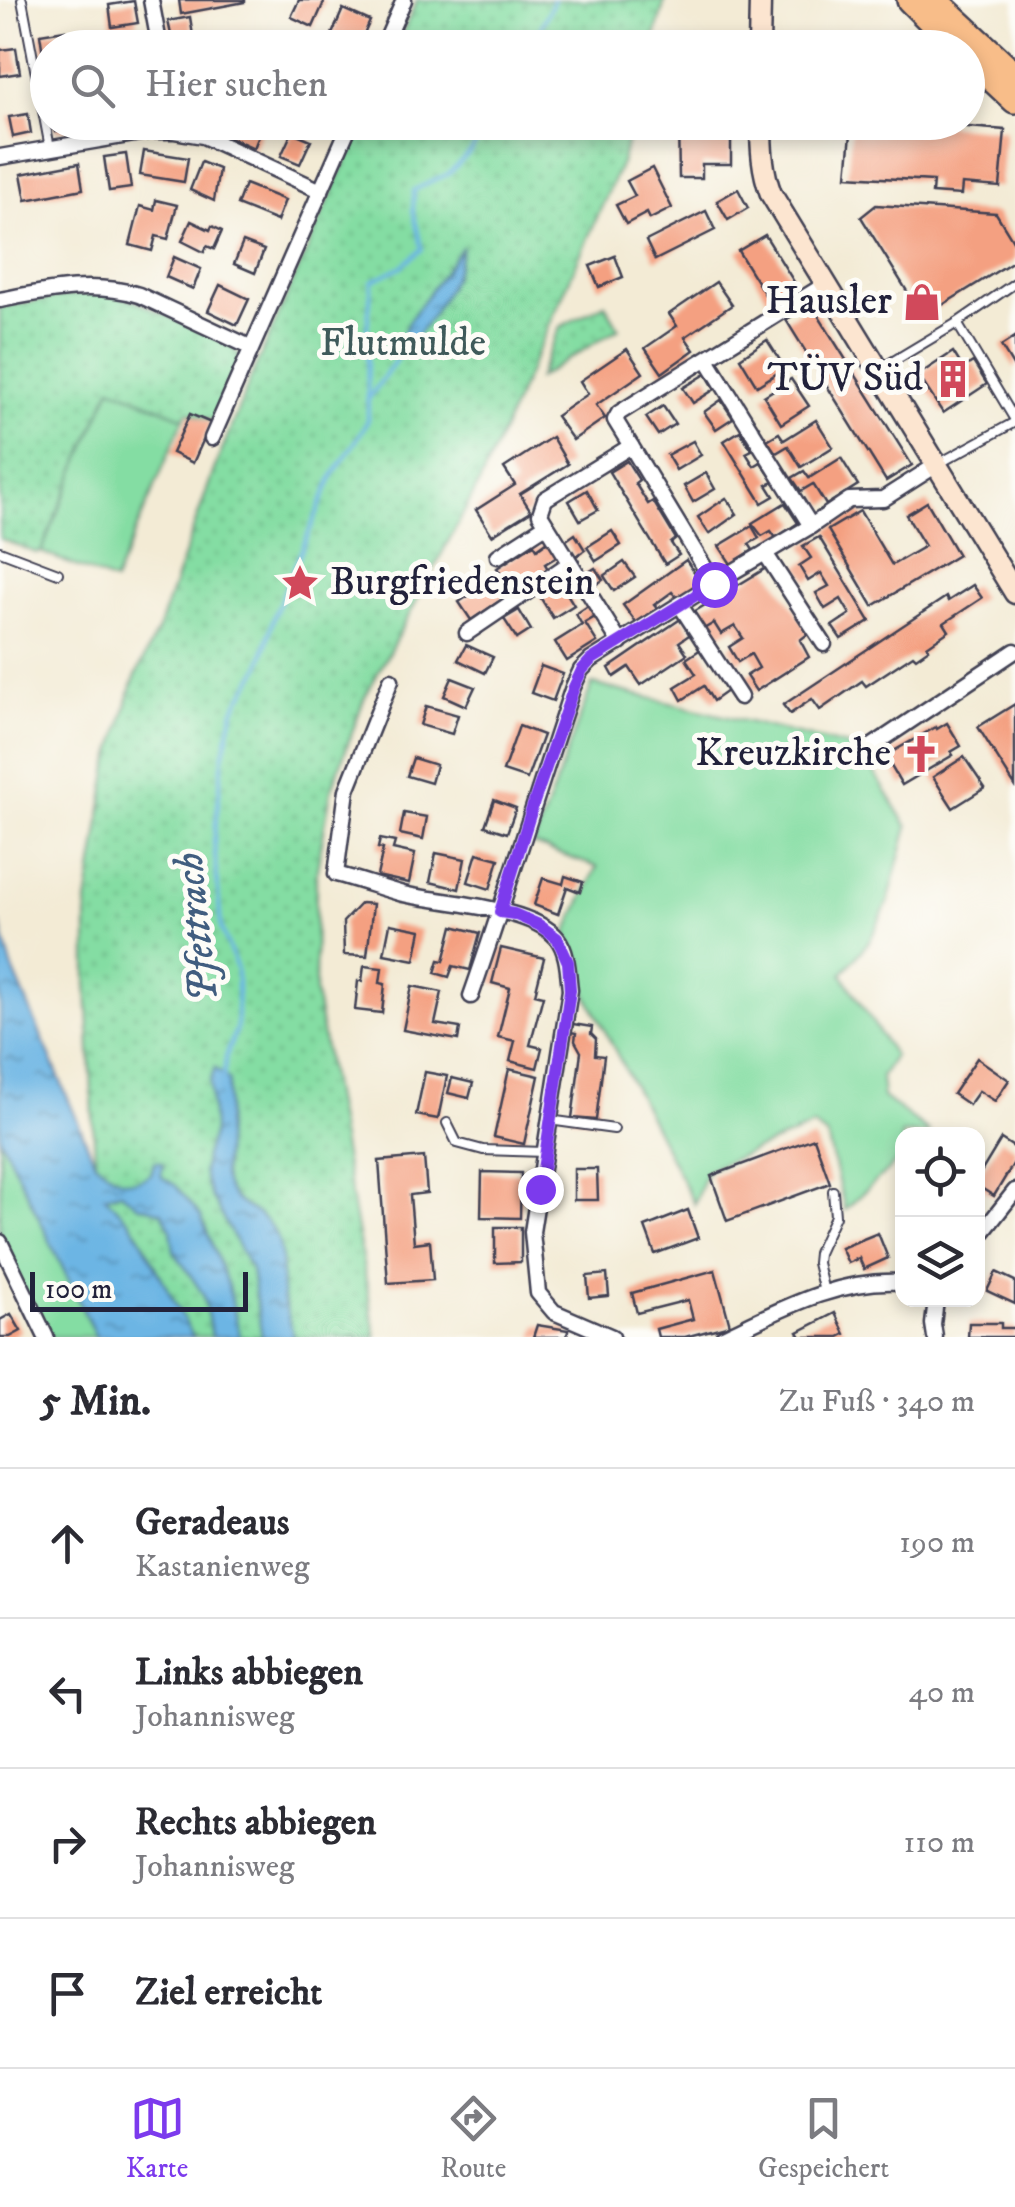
<!DOCTYPE html>
<html lang="de">
<head>
<meta charset="utf-8">
<style>
  body { margin:0; font-family:"IM FELL DW Pica",serif; background:#f7f7f7; color:#2b2b33 }
  .controls { position:absolute; right:30px; bottom:30px; display:grid; overflow:hidden; border-radius:20px; box-shadow:0 5px 15px #0003 }
  .controls button { width:90px; height:90px; display:grid; place-items:center; padding:0; border:0; border-bottom:2px solid #e1e1e2; background:#fff; color:#2b2b33; font:50px sans-serif }
  .scale { position:absolute; left:30px; bottom:25px; width:218px; box-sizing:border-box; padding-left:10px; border:5px solid #22223b; border-top:0; font-size:28px; line-height:35px; white-space:nowrap; color:#22223b; -webkit-text-stroke:8px #fdfcf7; paint-order:stroke }
  .stop { position:absolute; width:30px; height:30px; margin:-22px; border:8px solid #7c3aed; border-radius:50%; background:#fff }
  .stop.end { background:#7c3aed; border-color:#fff; box-shadow:0 2px 10px #0008 }
  .list { margin:0; padding:0; list-style:none }
  h2 { display:flex; justify-content:space-between; align-items:center; height:130px; margin:0; padding:0 40px; font-size:42px }
  h2 small { font-size:32px; font-weight:400; color:#7c7c81 }
  .list li { display:grid; grid-template-columns:65px 1fr auto; gap:30px; align-items:center; box-sizing:border-box; height:150px; padding:0 40px; border-top:2px solid #e1e1e2 }
  .list b { display:block; font-size:38px; white-space:nowrap }
  .list p { margin:0; font-size:32px; white-space:nowrap; color:#7c7c81 }
  .list em { font-size:32px; font-style:normal; color:#7c7c81 }
  .icon { flex:none; width:55px; height:55px; fill:none; stroke:currentColor; stroke-width:2; stroke-linecap:round; stroke-linejoin:round }
  .map { position:relative; flex:none; width:1015px; height:1337px; overflow:hidden }
  .search { position:absolute; background:#fff; box-shadow:0 5px 15px #0003; left:30px; right:30px; top:30px; height:110px; display:flex; align-items:center; gap:25px; box-sizing:border-box; padding:0 35px; border-radius:55px; color:#7c7c81; font-size:38px }
  .sheet { height:730px; background:#fff }
  nav { display:flex; justify-content:space-around; align-items:center; box-sizing:border-box; height:140px; border-top:2px solid #e1e1e2; background:#fff; font-size:28px; color:#7c7c81 }
  nav a { display:grid; justify-items:center; gap:5px }
  nav .on { color:#7c3aed }
  .map>svg:first-child { display:block }
</style>
</head>
<body>
<div class="map">
<svg width="1015" height="1337" viewBox="0 0 1015 1337">
  <defs>
    <pattern id="park-dots" width="8" height="8" patternUnits="userSpaceOnUse" patternTransform="scale(2.5)"><rect width="8" height="8" fill="#84dda3"/><path d="M2 2h.1M6 6h.1" fill="none" stroke="#72bd8d" stroke-width="1.8" stroke-linecap="round"/></pattern>
    <pattern id="water-ripples" width="26" height="14" patternUnits="userSpaceOnUse" patternTransform="scale(2.5)"><rect width="26" height="14" fill="#6cb5e4"/><path d="M2 4q2-2 4 0t4 0M15 11q2-2 4 0t4 0" fill="none" stroke="#5893ba"/></pattern>
  </defs>
  <rect width="100%" height="100%" fill="#fdfcf7"/>
  <filter id="ink" filterUnits="userSpaceOnUse"><feTurbulence type="fractalNoise" baseFrequency=".01" numOctaves="2"/><feDisplacementMap in="SourceGraphic" scale="20" xChannelSelector="R" yChannelSelector="G"/><feConvolveMatrix kernelMatrix="1 2 1 2 8 2 1 2 1" color-interpolation-filters="sRGB"/></filter>
  <filter id="wash" filterUnits="userSpaceOnUse"><feTurbulence type="fractalNoise" baseFrequency=".0048" numOctaves="4" result="noise"/><feDisplacementMap in="SourceGraphic" scale="40" xChannelSelector="R" yChannelSelector="G"/><feGaussianBlur stdDeviation="2.25" result="paint"/><feColorMatrix in="noise" values="0 0 0 0 0 0 0 0 0 0 0 0 0 0 0 0 0 1.4 0 .05"/><feComposite in="paint" operator="in"/></filter>
  <g filter="url(#wash)">
    <rect width="100%" height="100%" fill="#f3ebd5"/>
    <g fill="#84dda3" stroke="#53806f" stroke-width="2.5">
      <polygon points="111,387 184,418 114,582 41,552"/>
      <polygon points="592,684 860,749 908,827 888,902 870,940 842,974 894,1056 881,1077 883,1097 929,1132 926,1134 902,1134 902,1157 845,1210 827,1136 813,1126 707,1170 694,1204 580,982 567,932 597,867 533,845"/>
      <polygon points="0,1137 96,1337 46,1337 0,1242"/>
    </g>
    <g fill="url(#park-dots)" stroke="#53806f" stroke-width="2.5">
      <polygon points="417,0 665,0 652,47 396,47"/>
      <polygon points="363,123 632,123 621,163 479,484 364,699 331,791 316,875 315,992 376,1337 193,1337 140,1237 129,1221 108,1200 95,1162 87,984 87,902 108,771 133,682 159,627 214,470 249,382"/>
      <polygon points="99,291 135,301 230,344 240,356 240,361 214,421 188,412 184,418 111,387 41,552 36,553 0,539 0,307"/>
      <polygon points="605,304 619,328 538,378 560,327"/>
    </g>
    <g fill="url(#water-ripples)" stroke="#476c90" stroke-width="2.5">
      <path d="M462,247C457,286 422,332 396,360L398,346L408,322Z"/>
      <path d="M0,923L12,967L95,1162C114,1178 128,1189 151,1174L154,1162H160L163,1165L161,1174L163,1178L175,1185L201,1216L228,1286L240,1337H212L203,1294L174,1251L171,1230L162,1212L137,1205L121,1192L105,1196L129,1221L140,1237L193,1337H96L0,1137Z"/>
      <path d="M215,1068L229,1080L223,1175C230,1210 255,1204 271,1227C288,1250 278,1274 283,1298C286,1311 291,1323 293,1337H262L251,1270L210,1194L203,1173L205,1156L213,1131L210,1082Z"/>
    </g>
    <g fill="none" stroke-linecap="round" stroke-linejoin="round">
      <g stroke="#6cb5e4" stroke-width="4">
        <polyline points="531,48 554,0"/>
        <polyline points="367,401 396,360"/>
        <polyline points="223,1080 226,1057 237,1026 237,969 221,928 214,841 223,757 234,709 260,667 274,616 333,475 356,441 368,420 367,329 372,281 402,266 422,249 413,211 414,190 448,174 471,151 489,122"/>
      </g>
    </g>
    <g id="blocks">
      <g fill="#f4a081">
        <polygon points="179,0 245,0 245,2 181,14"/>
        <polygon points="299,0 325,0 313,27 291,17"/>
        <polygon points="134,1 138,23 112,27 109,5"/>
        <polygon points="343,9 370,21 358,48 326,48"/>
        <polygon points="190,17 195,48 174,48 168,21"/>
        <polygon points="65,30 67,48 48,48 48,54 43,54 40,34"/>
        <polygon points="143,39 144,48 115,48 115,44"/>
        <polygon points="16,48 20,73 0,76 0,50"/>
        <polygon points="28,114 31,133 13,137 9,117"/>
        <polygon points="54,122 81,122 82,127 56,131"/>
        <polygon points="195,122 254,122 263,126 254,148"/>
        <polygon points="678,122 731,122 731,164 702,164 702,178 679,178"/>
        <polygon points="873,122 944,122 944,125 1005,130 1000,187 962,184 961,195 932,193 933,181 847,176 852,123"/>
        <polygon points="292,132 311,140 300,164 281,156"/>
        <polygon points="144,151 188,158 184,182 140,175"/>
        <polygon points="126,154 131,188 109,191 104,157"/>
        <polygon points="201,162 219,169 214,201 190,190"/>
        <polygon points="79,163 83,189 26,200 21,174"/>
        <polygon points="652,168 672,208 650,219 647,213 626,224 616,205 635,196 627,181"/>
        <polygon points="245,184 285,200 277,221 237,205"/>
        <polygon points="738,189 748,208 728,220 717,201"/>
        <polygon points="156,200 177,205 168,239 156,236 152,251 130,245 140,206 154,210"/>
        <polygon points="876,205 996,213 1015,244 1015,260 923,317 861,217"/>
        <polygon points="706,211 715,230 655,260 646,241"/>
        <polygon points="191,221 210,230 212,226 222,231 214,249 207,246 204,252 182,241"/>
        <polygon points="765,235 796,285 769,301 738,251"/>
        <polygon points="243,242 264,250 255,273 234,264"/>
        <polygon points="615,256 623,277 599,287 590,266"/>
        <polygon points="174,257 201,269 193,289 166,277"/>
        <polygon points="716,282 732,305 685,337 694,350 662,373 645,348 677,326 669,314"/>
        <polygon points="220,285 249,299 237,325 208,311"/>
        <polygon points="811,304 912,465 886,481 786,320"/>
        <polygon points="1015,337 1015,369 1001,346"/>
        <polygon points="767,340 785,368 757,386 740,358"/>
        <polygon points="627,349 643,373 596,405 605,418 573,440 556,416 588,394 580,381"/>
        <polygon points="953,352 963,368 973,362 987,384 943,413 918,375"/>
        <polygon points="706,374 715,389 693,403 683,388"/>
        <polygon points="791,379 809,406 781,424 764,396"/>
        <polygon points="721,400 733,418 716,429 704,412"/>
        <polygon points="663,406 675,424 658,435 646,417"/>
        <polygon points="190,414 211,423 193,463 172,453"/>
        <polygon points="816,420 833,447 801,467 788,446 776,453 767,440 779,433 784,440"/>
        <polygon points="740,431 752,450 746,453 754,466 761,462 774,482 767,485 774,496 762,503 724,441"/>
        <polygon points="552,437 568,464 520,494 531,511 492,535 476,510 515,485 504,468"/>
        <polygon points="693,441 701,455 676,470 667,455"/>
        <polygon points="841,458 858,485 826,505 813,484 801,491 792,478 804,471 809,478"/>
        <polygon points="627,461 639,480 635,483 648,504 653,501 676,539 671,543 679,555 665,564 609,472"/>
        <polygon points="706,473 715,489 693,502 684,486"/>
        <polygon points="587,490 598,510 580,520 569,501"/>
        <polygon points="726,498 737,514 709,534 698,517"/>
        <polygon points="927,502 958,555 873,606 828,530 860,511 892,565 925,546 906,515"/>
        <polygon points="785,503 798,523 776,538 771,531 762,536 752,523"/>
        <polygon points="752,526 759,538 749,544 753,550 731,564 719,546"/>
        <polygon points="612,531 621,545 596,561 587,547"/>
        <polygon points="575,534 585,550 575,557 565,541"/>
        <polygon points="819,537 870,621 841,639 832,626 850,614 841,599 825,609 816,593 829,586 821,573 808,581 799,566 811,558 803,546"/>
        <polygon points="548,541 558,556 545,564 548,569 525,584 522,580 510,588 497,568 534,544 537,549"/>
        <polygon points="686,560 701,582 677,598 672,592 654,605 658,610 637,624 623,605"/>
        <polygon points="624,562 635,577 614,591 604,576"/>
        <polygon points="768,567 809,633 800,640 809,657 756,691 746,676 759,668 751,654 738,662 729,647 743,638 735,626 721,634 714,623 702,630 692,613"/>
        <polygon points="595,568 603,580 592,587 584,575"/>
        <polygon points="492,581 504,598 471,620 459,602"/>
        <polygon points="561,584 574,605 553,618 540,597"/>
        <polygon points="973,585 982,598 944,623 949,631 927,646 929,649 916,658 913,655 866,686 862,681 820,710 812,699 790,714 783,705 946,597 948,601"/>
        <polygon points="588,606 595,617 585,623 597,642 567,661 555,642 582,625 576,614"/>
        <polygon points="519,610 531,630 517,639 504,619"/>
        <polygon points="682,618 692,633 679,642 687,654 641,685 629,667 614,677 609,668"/>
        <polygon points="466,645 493,657 485,673 458,660"/>
        <polygon points="701,649 727,691 713,701 704,686 682,700 675,687 696,674 686,659"/>
        <polygon points="541,666 563,674 553,701 531,693"/>
        <polygon points="452,678 475,687 466,706 444,696"/>
        <polygon points="1015,704 1015,786 978,727"/>
        <polygon points="426,706 458,715 452,734 420,725"/>
        <polygon points="947,723 961,746 951,752 953,755 902,785 885,756 936,727 937,729"/>
        <polygon points="519,726 543,735 527,779 503,771"/>
        <polygon points="964,757 985,788 953,808 933,777"/>
        <polygon points="413,758 436,765 431,783 407,776"/>
        <polygon points="494,800 516,808 507,833 485,826"/>
        <polygon points="404,813 427,817 423,839 400,834"/>
        <polygon points="380,839 395,842 393,849 415,854 409,883 377,876 383,849 378,848"/>
        <polygon points="436,853 465,859 459,889 430,882"/>
        <polygon points="477,853 499,859 490,889 468,882"/>
        <polygon points="565,876 583,882 580,892 567,887 558,914 534,905 543,878 563,884"/>
        <polygon points="361,903 373,904 367,956 344,955 343,922"/>
        <polygon points="390,924 421,930 415,960 384,954"/>
        <polygon points="453,926 480,933 470,970 453,966 449,977 435,973 439,960 444,961"/>
        <polygon points="501,948 544,958 535,994 543,996 530,1045 542,1048 537,1068 510,1061 515,1041 498,1037 510,988 492,983"/>
        <polygon points="364,966 382,968 380,983 385,984 382,1013 355,1010 358,981 362,981"/>
        <polygon points="412,986 442,992 435,1024 460,1028 458,1040 403,1030"/>
        <polygon points="573,1024 592,1027 591,1034 596,1039 595,1055 604,1056 596,1120 572,1118 581,1052 575,1041 576,1033 571,1032"/>
        <polygon points="977,1058 1009,1080 995,1101 979,1091 969,1105 953,1094"/>
        <polygon points="509,1069 539,1076 524,1144 494,1137"/>
        <polygon points="425,1072 447,1076 438,1119 416,1115"/>
        <polygon points="452,1078 473,1083 469,1098 448,1093"/>
        <polygon points="814,1138 830,1183 727,1221 711,1176"/>
        <polygon points="1001,1139 1015,1148 1015,1161 994,1196 978,1186 978,1177"/>
        <polygon points="424,1157 427,1193 410,1195 414,1243 430,1241 433,1280 388,1283 379,1161"/>
        <polygon points="574,1169 597,1169 598,1200 574,1200"/>
        <polygon points="482,1172 521,1173 520,1218 481,1217"/>
        <polygon points="688,1210 698,1238 655,1254 645,1227"/>
        <polygon points="495,1227 521,1227 521,1262 495,1263"/>
        <polygon points="878,1233 888,1258 864,1269 859,1258 848,1263 841,1248"/>
        <polygon points="715,1270 730,1325 685,1337 658,1337 656,1329 693,1319 688,1300 637,1313 632,1293"/>
        <polygon points="996,1272 1015,1281 1015,1304 987,1291"/>
        <polygon points="607,1274 609,1296 589,1298 587,1276"/>
        <polygon points="835,1313 845,1334 839,1337 801,1337 798,1332"/>
        <polygon points="11,1314 21,1331 10,1337 0,1337 0,1320"/>
        <polygon points="969,1323 1001,1323 1001,1328 1015,1328 1015,1337 968,1337"/>
        <polygon points="537,1325 568,1330 567,1337 533,1337"/>
      </g>
    </g>
  </g>
  <g filter="url(#ink)">
    <use href="#blocks" fill-opacity="0" stroke="#414052" stroke-width="2.5"/>
    <g fill="none" stroke-linecap="round" stroke-linejoin="round">
      <g stroke="#414052" stroke-width="12">
        <g id="lane">
          <polyline points="22,0 50,148"/>
          <polyline points="957,323 1015,283"/>
          <polyline points="882,368 957,323 1015,420"/>
          <polyline points="938,464 1015,422"/>
          <polyline points="0,551 58,573"/>
          <polyline points="549,1120 614,1129"/>
          <polyline points="447,1123 457,1143 483,1150 545,1152"/>
          <polyline points="824,1292 817,1263 818,1253 835,1216 833,1191"/>
        </g>
      </g>
      <g stroke="#414052" stroke-width="19">
        <g id="street">
          <polyline points="151,0 160,48"/>
          <polyline points="383,48 404,0"/>
          <polyline points="0,157 152,131 174,131 203,136 321,191"/>
          <path d="M0,300C47,291 92,281 139,295L250,347"/>
          <polyline points="707,359 811,526"/>
          <polyline points="212,438 351,122"/>
          <polyline points="631,446 714,583"/>
          <polyline points="765,553 824,644"/>
          <polyline points="498,556 546,525"/>
          <polyline points="680,605 740,697"/>
          <polyline points="467,633 570,563"/>
          <polyline points="620,643 540,514 545,499 631,446 615,420 619,413 826,284"/>
          <path d="M391,680L347,790L336,874C359,880 381,888 403,894C442,903 532,907 557,938C568,952 568,973 570,990L532,1232L538,1293L554,1312L612,1337"/>
          <polyline points="871,747 1015,651"/>
          <path d="M471,996C507,894 538,790 573,687L581,670L591,660L714,583L811,526L849,500L883,499L938,464"/>
          <polyline points="978,1238 1015,1191"/>
          <polyline points="0,1242 46,1337"/>
          <path d="M723,1337C780,1310 838,1278 902,1282"/>
          <polyline points="935,1337 933,1324 936,1300"/>
        </g>
      </g>
      <g stroke="#414052" stroke-width="25">
        <g id="secondary">
          <polyline points="759,48 760,0"/>
          <path d="M761,122C761,148 762,170 771,194L1015,593"/>
        </g>
      </g>
      <g stroke="#414052" stroke-width="30">
        <g id="highway">
          <polyline points="910,0 958,48"/>
          <polyline points="934,0 1015,75"/>
          <polyline points="968,56 1015,100"/>
        </g>
      </g>
      <use href="#lane" stroke="#fff" stroke-width="8"/>
      <use href="#street" stroke="#fff" stroke-width="14"/>
      <use href="#secondary" stroke="#fce5d0" stroke-width="20"/>
      <use href="#highway" stroke="#f8bd89" stroke-width="25"/>
    </g>
  </g>
  <g fill="none" stroke-linecap="round" stroke-linejoin="round" filter="url(#ink)">
    <polyline stroke="#7c3aed" stroke-width="12" points="540,1189 566,1019 570,990 568,962 557,938 539,925 514,914 500,912 534,802 574,687 582,670 591,660 714,584"/>
  </g>
  <defs>
    <g id="shop-bare" transform="scale(3)"><path d="M-5-2.5h2.3a2.7 3.5 0 0 1 5.4 0H5L5.5 6h-11ZM-1.5-2.5h3a1.5 2.3 0 0 0-3 0Z" fill="#d1495b" stroke="#fdfcf7" stroke-width="2.5" paint-order="stroke"/></g>
    <g id="building-bare" transform="scale(3)"><path d="M-4-6H4V6H1V3H-1V6H-4ZM-2.5-4.3h1.7v1.8h-1.7ZM.8-4.3h1.7v1.8H.8ZM-2.5-1h1.7V.8h-1.7ZM.8-1h1.7V.8H.8Z" fill="#d1495b" stroke="#fdfcf7" stroke-width="2.5" paint-order="stroke"/></g>
    <g id="sight-bare" transform="scale(3)"><path d="M0-6L1.8-2.2L6-1.7L2.9 1.2L3.7 5.4L0 3.3L-3.7 5.4L-2.9 1.2L-6-1.7L-1.8-2.2Z" fill="#d1495b" stroke="#fdfcf7" stroke-width="2.5" paint-order="stroke"/></g>
    <g id="church-bare" transform="scale(3)"><path d="M-1.2-6h2.4v3.5h3.3v2.4h-3.3V6h-2.4V-.1h-3.3v-2.4h3.3Z" fill="#d1495b" stroke="#fdfcf7" stroke-width="2.5" paint-order="stroke"/></g>
  </defs>
  <g fill-rule="evenodd">
    <use href="#shop-bare" x="922" y="302"/>
    <use href="#building-bare" x="953" y="379"/>
    <use href="#sight-bare" x="300" y="583"/>
    <use href="#church-bare" x="921" y="754"/>
  </g>
  <g text-anchor="middle" dominant-baseline="central" stroke-width="10" stroke-linejoin="round" paint-order="stroke">
    <g font-size="40" fill="#22223b" stroke="#fdfcf7" text-anchor="end">
      <text x="892" y="302">Hausler</text>
      <text x="923" y="379">TÜV Süd</text>
      <text x="330" y="583" text-anchor="start">Burgfriedenstein</text>
      <text x="891" y="754">Kreuzkirche</text>
    </g>
    <g font-size="40" fill="#3f5a5a" stroke="#fdfcf7">
      <text x="403" y="344">Flutmulde</text>
    </g>
    <g font-size="42" font-style="italic" fill="#405d7f" stroke="#fdfcf7">
      <text transform="translate(197 927) rotate(-96)">Pfettrach</text>
    </g>
  </g>
</svg>
<div class="controls">
<button><svg class="icon" aria-label="locate" viewBox="0 0 24 24"><circle cx="12" cy="12" r="6"/><path d="M12 2v4M12 18v4M2 12h4M18 12h4"/></svg></button>
<button><svg class="icon" aria-label="layers" viewBox="0 0 24 24"><path d="M12 4l9 5-9 5-9-5zM3 14l9 5 9-5"/></svg></button>
</div>
<div class="scale">100 m</div>
<div class="stop" style="left:714px;top:584px"></div>
<div class="stop end" style="left:540px;top:1189px"></div>
<div class="search"><svg class="icon" aria-label="search" viewBox="0 0 24 24"><circle cx="10" cy="10" r="6"/><path d="M15 15l6 6"/></svg>Hier suchen</div>
</div>
<section class="sheet">
<h2>5 Min.<small>Zu Fuß · 340 m</small></h2>
<ul class="list">
<li><svg class="icon" aria-label="ahead" viewBox="0 0 24 24"><path d="M12 20V5M6 11l6-6 6 6"/></svg><div><b>Geradeaus</b><p>Kastanienweg</p></div><em>190 m</em></li>
<li><svg class="icon" aria-label="left" viewBox="0 0 24 24"><path d="M17 20v-9H6M10 6l-5 5 5 5"/></svg><div><b>Links abbiegen</b><p>Johannisweg</p></div><em>40 m</em></li>
<li><svg class="icon" aria-label="right" viewBox="0 0 24 24"><path d="M7 20v-9h11M14 6l5 5-5 5"/></svg><div><b>Rechts abbiegen</b><p>Johannisweg</p></div><em>110 m</em></li>
<li><svg class="icon" aria-label="arrive" viewBox="0 0 24 24"><path d="M6 21V4h12l-3 4 3 4H6"/></svg><div><b>Ziel erreicht</b></div></li>
</ul>
</section>
<nav>
<a class="on"><svg class="icon" aria-label="map" viewBox="0 0 24 24"><path d="M3 6l6-2 6 2 6-2v14l-6 2-6-2-6 2zM9 4v14M15 6v14"/></svg>Karte</a>
<a><svg class="icon" aria-label="directions" viewBox="0 0 24 24"><path d="M12 3l9 9-9 9-9-9zM9 14v-3h6M13 9l2 2-2 2"/></svg>Route</a>
<a><svg class="icon" aria-label="saved" viewBox="0 0 24 24"><path d="M7 4h10v16l-5-4-5 4z"/></svg>Gespeichert</a>
</nav>
</body>
</html>
